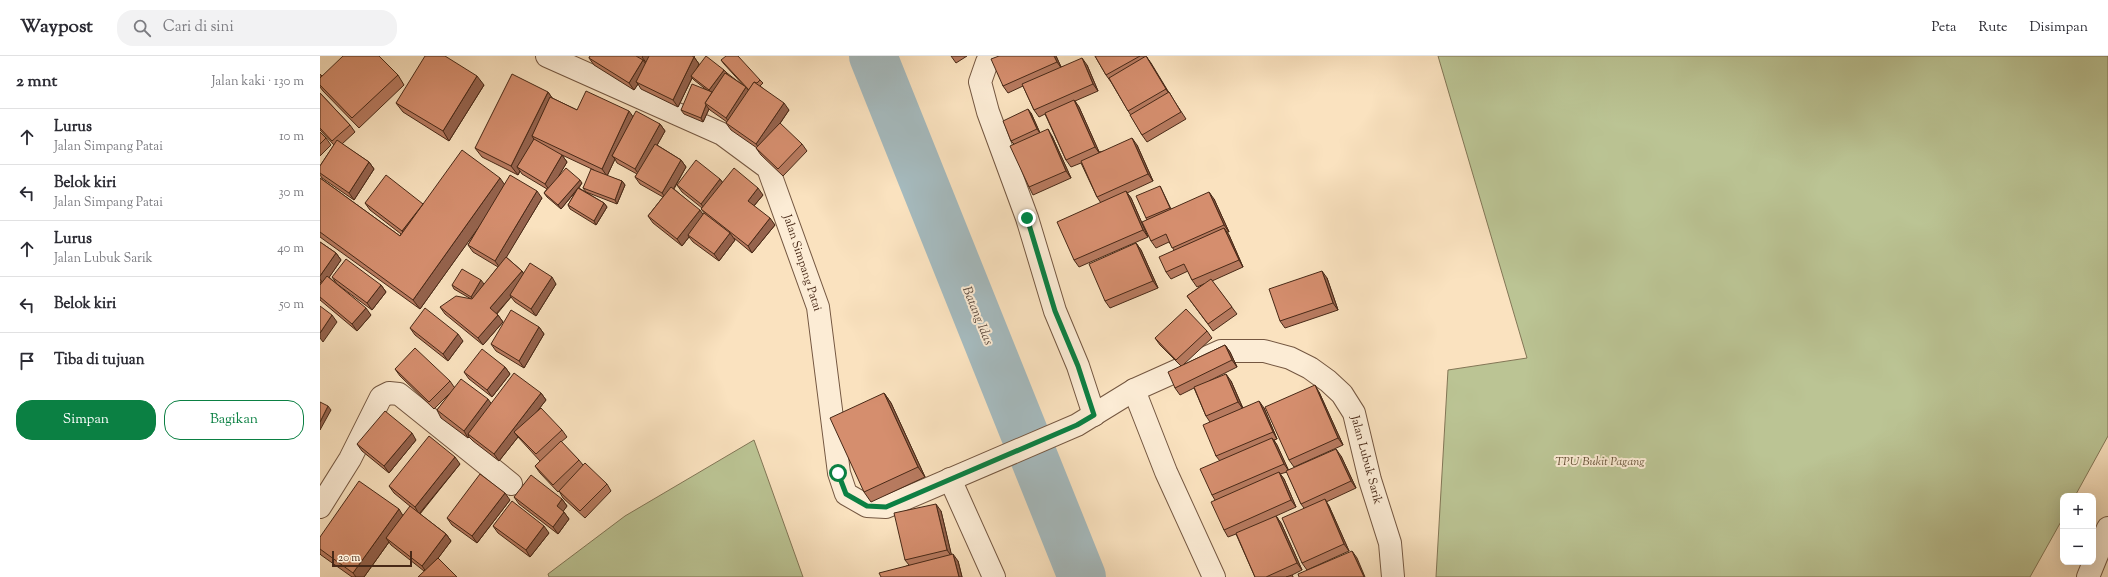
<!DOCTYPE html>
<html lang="id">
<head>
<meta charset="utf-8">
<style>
  body { margin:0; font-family:"Sorts Mill Goudy",serif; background:#f2f2f3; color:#2b2b33 }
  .controls { position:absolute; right:12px; bottom:12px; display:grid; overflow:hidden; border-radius:8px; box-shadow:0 4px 16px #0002 }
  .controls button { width:36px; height:36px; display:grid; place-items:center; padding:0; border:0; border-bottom:1px solid #e1e1e2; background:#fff; color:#2b2b33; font:20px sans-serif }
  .scale { position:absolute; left:12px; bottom:10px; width:80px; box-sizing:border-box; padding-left:4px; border:2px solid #482917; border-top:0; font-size:11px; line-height:14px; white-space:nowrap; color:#482917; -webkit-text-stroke:3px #fcecd5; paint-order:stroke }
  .stop { position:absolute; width:12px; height:12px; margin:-9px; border:3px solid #0b8043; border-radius:50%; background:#fff }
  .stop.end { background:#0b8043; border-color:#fff; box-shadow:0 1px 4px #0008 }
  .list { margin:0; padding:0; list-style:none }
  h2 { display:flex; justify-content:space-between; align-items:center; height:52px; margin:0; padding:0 16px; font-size:17px }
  h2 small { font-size:13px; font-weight:400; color:#7c7c81 }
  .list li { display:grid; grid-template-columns:26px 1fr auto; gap:12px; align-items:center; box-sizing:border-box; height:56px; padding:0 16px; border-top:1px solid #e1e1e2 }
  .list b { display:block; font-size:15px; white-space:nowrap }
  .list p { margin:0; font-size:13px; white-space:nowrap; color:#7c7c81 }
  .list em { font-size:13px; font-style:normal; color:#7c7c81 }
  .actions { display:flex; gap:8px; padding:12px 16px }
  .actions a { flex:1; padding:9px 0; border:1px solid #0b8043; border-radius:16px; text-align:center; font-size:14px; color:#0b8043 }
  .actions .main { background:#0b8043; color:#fff }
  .icon { flex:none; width:22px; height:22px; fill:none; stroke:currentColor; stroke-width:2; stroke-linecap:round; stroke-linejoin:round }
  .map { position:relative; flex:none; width:1788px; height:521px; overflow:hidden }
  header { display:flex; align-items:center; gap:24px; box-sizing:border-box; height:56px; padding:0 20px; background:#fff; border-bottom:1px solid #e1e1e2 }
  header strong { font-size:19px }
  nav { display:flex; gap:22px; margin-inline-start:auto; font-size:14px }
  .search { width:280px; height:36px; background:#f2f2f3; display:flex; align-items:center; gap:10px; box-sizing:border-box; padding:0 14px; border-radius:16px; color:#7c7c81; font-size:15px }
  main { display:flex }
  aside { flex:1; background:#fff }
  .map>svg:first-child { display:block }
</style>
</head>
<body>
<header>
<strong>Waypost</strong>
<div class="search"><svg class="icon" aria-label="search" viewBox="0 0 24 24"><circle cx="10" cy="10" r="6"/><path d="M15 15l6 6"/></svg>Cari di sini</div>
<nav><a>Peta</a><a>Rute</a><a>Disimpan</a></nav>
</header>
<main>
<aside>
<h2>2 mnt<small>Jalan kaki · 130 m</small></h2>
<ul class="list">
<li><svg class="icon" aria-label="ahead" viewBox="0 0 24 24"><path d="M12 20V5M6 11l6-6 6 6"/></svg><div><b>Lurus</b><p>Jalan Simpang Patai</p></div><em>10 m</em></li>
<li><svg class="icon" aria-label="left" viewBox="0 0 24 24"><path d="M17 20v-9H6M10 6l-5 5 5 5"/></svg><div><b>Belok kiri</b><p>Jalan Simpang Patai</p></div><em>30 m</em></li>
<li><svg class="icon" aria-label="ahead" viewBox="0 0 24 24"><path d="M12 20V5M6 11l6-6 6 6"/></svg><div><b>Lurus</b><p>Jalan Lubuk Sarik</p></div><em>40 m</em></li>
<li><svg class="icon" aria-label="left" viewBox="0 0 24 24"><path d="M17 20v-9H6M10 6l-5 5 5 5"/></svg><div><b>Belok kiri</b></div><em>50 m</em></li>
<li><svg class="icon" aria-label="arrive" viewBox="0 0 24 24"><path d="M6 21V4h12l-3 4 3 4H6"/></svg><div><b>Tiba di tujuan</b></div></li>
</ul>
<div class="actions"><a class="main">Simpan</a><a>Bagikan</a></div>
</aside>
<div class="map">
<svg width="1788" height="521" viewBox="0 0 1788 521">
  <rect width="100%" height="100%" fill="#fae2bf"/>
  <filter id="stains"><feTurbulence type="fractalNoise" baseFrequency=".005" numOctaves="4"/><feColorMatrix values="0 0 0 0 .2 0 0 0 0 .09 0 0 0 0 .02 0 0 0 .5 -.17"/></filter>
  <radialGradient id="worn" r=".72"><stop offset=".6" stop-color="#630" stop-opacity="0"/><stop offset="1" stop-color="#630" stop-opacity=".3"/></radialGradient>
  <g fill="#bbc494" stroke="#827656">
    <polygon points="1118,0 1788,0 1788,380 1755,440 1743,440 1743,462 1710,521 1116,521 1128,314 1207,302"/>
    <polygon points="434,384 483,521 229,521 228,518 305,460"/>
  </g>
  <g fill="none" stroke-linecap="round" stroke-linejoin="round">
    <polyline stroke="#a5babe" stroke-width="48" points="553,0 762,521"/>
    <g stroke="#745741" stroke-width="24">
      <g id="minor">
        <polyline points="227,0 402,78 448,112 498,251 519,417 526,438 547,450 566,451 757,369 814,334 901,295 944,295 970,302 990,312 1008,325 1022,338 1034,357 1050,424 1070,487 1073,521"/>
        <polyline points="672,0 667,6 660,26 668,56 707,162 735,255 758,310 774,359"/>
        <polyline points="814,334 846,416 894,521"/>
        <polyline points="630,423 674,521"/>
        <polyline points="0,451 30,403 61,341 69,337 79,338 191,428"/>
        <polyline points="1768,521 1788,472"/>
      </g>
    </g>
    <use href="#minor" stroke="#fcecd5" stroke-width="22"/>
  </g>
  <g fill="#b77a5f" stroke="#482917">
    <polygon points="270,0 375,0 374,1 379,8 378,10 407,17 425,31 404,8 401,4 440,24 443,27 440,30 469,54 459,69 482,88 487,95 463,120 441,99 436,92 437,92 411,74 406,67 407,66 390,54 389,53 383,66 364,58 361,54 388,35 374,24 372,22 358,51 321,33 318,28 314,34 274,9 269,2"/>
    <polygon points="631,0 647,0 636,7"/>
    <polygon points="679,0 736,0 741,11 767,9 778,35 755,45 759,51 779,96 817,89 833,125 807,137 811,142 828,181 759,211 754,204 781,147 777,141 761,107 751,111 746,104 725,58 719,61 714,54 703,30 688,37 683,30"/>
    <polygon points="775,0 826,0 848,36 849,36 853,43 866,63 827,86 822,79 810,58 791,26 786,19"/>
    <polygon points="0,18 2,20 78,19 84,29 39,72 3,35 0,31"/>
    <polygon points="164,29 129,85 83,56 76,47"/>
    <polygon points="228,36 232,42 257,54 313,61 340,68 345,75 337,89 361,104 366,111 354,133 383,158 386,159 381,153 382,152 362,136 357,129 400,123 402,126 443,139 434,150 455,169 432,197 414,182 415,184 399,205 373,186 369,181 362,190 333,167 328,160 343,141 320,128 315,121 317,118 297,107 295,103 287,120 302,125 305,129 297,148 266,136 263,132 274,114 242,99 247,106 239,119 262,127 259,132 284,147 287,151 276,169 250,153 248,149 257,134 241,153 227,141 224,137 227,133 202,118 200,115 198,119 162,101 155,92"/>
    <polygon points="0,37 30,69 35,76 22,88 49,106 54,113 34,144 2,122 0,119 0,110 14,89 0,74"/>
    <polygon points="711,57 720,77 732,80 751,122 713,139 709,131 694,88 691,85"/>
    <polygon points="0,76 6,82 11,89 0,100"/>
    <polygon points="0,122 80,180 81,178 50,154 45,147 103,148 185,128 222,142 186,201 202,215 203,217 236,228 216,260 195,246 191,241 177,258 183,266 163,289 125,258 120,251 151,243 134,233 132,229 164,228 163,230 178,211 153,196 148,189 160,169 100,253 0,181"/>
    <polygon points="840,130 842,134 851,153 894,143 909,176 907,176 909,179 923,211 892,225 917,258 893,275 867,240 884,228 877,231 872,224 868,215 851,223 846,216 854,194 849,186 836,192 831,185 827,164 826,162"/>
    <polygon points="0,186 16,197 21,204 9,221 51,259 37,275 0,244 0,229 1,227 0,226"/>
    <polygon points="816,187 821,194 838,232 790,252 785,245"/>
    <polygon points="12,221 61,229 66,236 52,254 17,228"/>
    <polygon points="1007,222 1018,254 965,272 960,265"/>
    <polygon points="219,271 224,278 204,312 176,295 171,288"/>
    <polygon points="90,272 143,285 128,305 95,279"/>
    <polygon points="887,275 892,282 863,309 905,289 910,296 917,311 889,325 911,325 923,352 944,352 957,383 954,384 957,389 968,414 1021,400 1036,432 1006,446 1009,450 1029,495 987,514 982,507 984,452 981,448 967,416 960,418 964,423 976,451 956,460 961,467 982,514 972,519 973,521 935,521 916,478 908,481 904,474 895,444 892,439 900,405 896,400 890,366 886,360 874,332 860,339 855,332 861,310 840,289 835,282"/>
    <polygon points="185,311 190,318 172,341 149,323 144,316"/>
    <polygon points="75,313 130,325 134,331 171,348 221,337 226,344 218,354 242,374 247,381 241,386 259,404 263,409 287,428 291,435 265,462 243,442 239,435 238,436 220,417 215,410 220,405 198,381 179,405 153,385 149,381 148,382 121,362 117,354 132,335 114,353 80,320"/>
    <polygon points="999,336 1023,389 974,411 969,404"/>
    <polygon points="564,337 571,347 605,421 551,446 544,436"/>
    <polygon points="96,384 69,417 42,395 37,388"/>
    <polygon points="140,408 100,458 126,478 131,485 118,502 104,515 71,489 69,486 44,521 32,521 1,499 0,498 0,481 83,460 91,451 74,437 69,430"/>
    <polygon points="194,441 242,443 247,450 243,455 249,463 238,478 199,448"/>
    <polygon points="190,444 157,487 132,469 127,462"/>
    <polygon points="621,455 631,498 638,505 642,521 561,521 589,509 585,504"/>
    <polygon points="173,470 229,477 210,501 178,477"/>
  </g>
  <g fill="#95634d" stroke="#482917">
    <polygon points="323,0 332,0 327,8 322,1"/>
    <polygon points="734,0 736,0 742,13 737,6"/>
    <polygon points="826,0 831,7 851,40 846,33"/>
    <polygon points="374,1 379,8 373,21 371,20 372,22 358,51 353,44"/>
    <polygon points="762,2 767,9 778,35 773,28"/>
    <polygon points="323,4 328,11 316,26 318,28 314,34 309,27"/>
    <polygon points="404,14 407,17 392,37 391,37 389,34"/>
    <polygon points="157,20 164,29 129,85 123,75"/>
    <polygon points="426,31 431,38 411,69 406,62"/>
    <polygon points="228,36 235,46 212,80 215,85 197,111 200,115 198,119 191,110"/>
    <polygon points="754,44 759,51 780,98 775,91"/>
    <polygon points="464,47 469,54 441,95 436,88"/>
    <polygon points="386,49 389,53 383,66 381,62"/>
    <polygon points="708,53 711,57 720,77 717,73"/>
    <polygon points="309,55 314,62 292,100 295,103 287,120 282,113"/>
    <polygon points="340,68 345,75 320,120 315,113"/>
    <polygon points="728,73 732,80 751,122 746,115"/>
    <polygon points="812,82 817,89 833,125 828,118"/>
    <polygon points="242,99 247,106 230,135 225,128"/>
    <polygon points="361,104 366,111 347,144 342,137"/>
    <polygon points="49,106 54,113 34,144 29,137"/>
    <polygon points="180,122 187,132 100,253 93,244"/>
    <polygon points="400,123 405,130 386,155 381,148"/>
    <polygon points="260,124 262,127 241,153 238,149"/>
    <polygon points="302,125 305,129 297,148 295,144"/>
    <polygon points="438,132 443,139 432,152 428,145"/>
    <polygon points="217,135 222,142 180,212 175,205"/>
    <polygon points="806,135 811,142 828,181 823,174"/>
    <polygon points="889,136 894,143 909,176 904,169"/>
    <polygon points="284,147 287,151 276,169 274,165"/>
    <polygon points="103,148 87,182 82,175"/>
    <polygon points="380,154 385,161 368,179 369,181 362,190 357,183"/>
    <polygon points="450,162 455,169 432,197 428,190"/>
    <polygon points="904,172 909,179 923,211 919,204"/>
    <polygon points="410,177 415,184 399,205 394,198"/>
    <polygon points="816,187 821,194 838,232 833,225"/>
    <polygon points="16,197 21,204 4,229 0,223 0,220"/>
    <polygon points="202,215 206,222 190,239 191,241 175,259 170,252"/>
    <polygon points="1002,215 1007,222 1018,254 1013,247"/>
    <polygon points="232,221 236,228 216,260 211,253"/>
    <polygon points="161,224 164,228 154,244 151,241"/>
    <polygon points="61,229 66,236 52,254 47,247"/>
    <polygon points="46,252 51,259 37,275 32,268"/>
    <polygon points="12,259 17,266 3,286 0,282 0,277"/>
    <polygon points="178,259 183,266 163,289 158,282"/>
    <polygon points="219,271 224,278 204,312 199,305"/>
    <polygon points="138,278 143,285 128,305 123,298"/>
    <polygon points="905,289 910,296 917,311 912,304"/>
    <polygon points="185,311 190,318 172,341 167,334"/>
    <polygon points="906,318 911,325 923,353 918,346"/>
    <polygon points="995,329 999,336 1023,389 1018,382"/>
    <polygon points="221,337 226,344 198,380 194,376 198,381 179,405 174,398"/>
    <polygon points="564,337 571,347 605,421 598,411"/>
    <polygon points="168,343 173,350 148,378 149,381 148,382 144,375"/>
    <polygon points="939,345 944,352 957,383 953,376"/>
    <polygon points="8,350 11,354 0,374 0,366"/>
    <polygon points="92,377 96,384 69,417 64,410"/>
    <polygon points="952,382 957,389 969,415 964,408"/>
    <polygon points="1016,393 1021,400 1036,432 1031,425"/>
    <polygon points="135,401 140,408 99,458 95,451"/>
    <polygon points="959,416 964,423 976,451 971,444"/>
    <polygon points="185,437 190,444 157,487 152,480"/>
    <polygon points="242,443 247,450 242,457 237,450"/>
    <polygon points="1005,443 1009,450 1029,495 1024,488"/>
    <polygon points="616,448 621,455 632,501 627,494"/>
    <polygon points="79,453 85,463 66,482 69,486 44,521 36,521 33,517"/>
    <polygon points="244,456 249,463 238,478 233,471"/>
    <polygon points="956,460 961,467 982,514 977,507"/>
    <polygon points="224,470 229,477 210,501 206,494"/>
    <polygon points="126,478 131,485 107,517 102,510"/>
    <polygon points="1032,495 1037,502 1045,521 1044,521"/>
    <polygon points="633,498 638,505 642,521 639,521"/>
  </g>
  <g fill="#d58e6e" stroke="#482917">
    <polygon points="23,0 59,0 78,19 32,62 0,29 0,22"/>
    <polygon points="105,0 125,0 157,20 123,75 76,47"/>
    <polygon points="270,0 316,0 323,4 309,27 269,2"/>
    <polygon points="329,0 372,0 374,1 353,44 316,26"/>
    <polygon points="386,0 404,14 389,34 371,20"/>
    <polygon points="406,0 418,0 440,24 437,27 434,26 429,34 401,4"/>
    <polygon points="679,0 734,0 737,6 683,30 671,3"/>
    <polygon points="775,0 820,0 786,19"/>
    <polygon points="826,0 846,33 808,55 789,22"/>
    <polygon points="762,2 773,28 714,54 702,28"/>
    <polygon points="405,17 426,31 406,62 385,47"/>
    <polygon points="192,18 228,36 191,110 155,92"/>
    <polygon points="434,26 464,47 436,88 406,67"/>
    <polygon points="372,28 392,36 385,47 386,49 381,62 361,54"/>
    <polygon points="266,35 309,55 282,113 212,80 230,41 257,54"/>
    <polygon points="849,36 861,56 822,79 810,59"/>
    <polygon points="0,37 30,69 12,85 0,72"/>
    <polygon points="754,44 775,91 746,104 725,57"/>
    <polygon points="708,53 717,73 691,85 683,65"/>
    <polygon points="316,55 340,68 315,113 292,100"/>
    <polygon points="460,67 482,88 458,113 436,92"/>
    <polygon points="728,73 746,115 709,131 690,90"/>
    <polygon points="0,76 6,82 0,88"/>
    <polygon points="812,82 828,118 777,141 761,105"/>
    <polygon points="214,83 242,99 225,128 197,111"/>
    <polygon points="17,84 49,106 29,137 0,117 0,110"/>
    <polygon points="335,88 361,104 342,137 315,121"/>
    <polygon points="142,94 180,122 93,244 0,176 0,122 80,180"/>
    <polygon points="376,104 400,123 381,148 357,129"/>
    <polygon points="246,112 260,124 238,149 224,137"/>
    <polygon points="414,112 438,132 428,145 450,162 428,190 381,153"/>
    <polygon points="271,113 302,125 295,144 263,132"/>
    <polygon points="66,119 103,148 82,175 45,147"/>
    <polygon points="190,119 217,135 175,205 148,189"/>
    <polygon points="840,130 850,152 826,162 816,140"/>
    <polygon points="351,131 380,154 357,183 328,160"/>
    <polygon points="258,132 284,147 274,165 248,149"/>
    <polygon points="806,135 823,174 754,204 737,166"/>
    <polygon points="889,136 904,169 852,192 846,178 831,185 822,166"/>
    <polygon points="384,157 410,177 394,198 368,179"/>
    <polygon points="904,172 919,204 872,224 864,208 846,216 839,201"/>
    <polygon points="0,186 16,197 0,220"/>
    <polygon points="816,187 833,225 785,245 769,208"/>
    <polygon points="186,201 202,215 170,252 178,259 158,282 120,251 136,240 152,243"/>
    <polygon points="26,203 61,229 47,247 12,221"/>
    <polygon points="210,207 232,221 211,253 190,239"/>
    <polygon points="142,213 161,224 151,241 132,229"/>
    <polygon points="1002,215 1013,247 960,265 949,233"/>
    <polygon points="7,220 46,252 32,268 0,241 0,229"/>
    <polygon points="891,223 912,251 888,268 867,240"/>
    <polygon points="0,250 12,259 0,277"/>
    <polygon points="105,252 138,278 123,298 90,272"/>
    <polygon points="866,253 887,275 856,304 835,282"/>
    <polygon points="191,254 219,271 199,305 171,288"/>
    <polygon points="905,289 912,304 855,332 848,316"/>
    <polygon points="95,292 130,325 109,346 75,313"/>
    <polygon points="162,293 185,311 167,334 144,316"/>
    <polygon points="194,317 221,337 174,398 148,378"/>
    <polygon points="906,318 918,346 886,360 874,331"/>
    <polygon points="141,323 168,343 144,375 117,354"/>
    <polygon points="995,329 1018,382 969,404 945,351"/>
    <polygon points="564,337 598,411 544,436 510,362"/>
    <polygon points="939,345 953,376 896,400 883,369"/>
    <polygon points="0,346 8,350 0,366"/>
    <polygon points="221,352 242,374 216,398 194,376"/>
    <polygon points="65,355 92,377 64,410 37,388"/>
    <polygon points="109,380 135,401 95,451 69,430"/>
    <polygon points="952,382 964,408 892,439 880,413"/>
    <polygon points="241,385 259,404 233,429 215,410"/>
    <polygon points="1016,393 1031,425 981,448 966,415"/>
    <polygon points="265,407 287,428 260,455 239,435"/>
    <polygon points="959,416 971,444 904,474 891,446"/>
    <polygon points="160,418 185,437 152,480 127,462"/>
    <polygon points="211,419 242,443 237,450 244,456 233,471 194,441"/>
    <polygon points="39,425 79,453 33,517 0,493 0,481"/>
    <polygon points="1005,443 1024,488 982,507 962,462"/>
    <polygon points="192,445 224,470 206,494 173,470"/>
    <polygon points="616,448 627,494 585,504 574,457"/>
    <polygon points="90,450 126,478 102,510 66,482"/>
    <polygon points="956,460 977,507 946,521 935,521 916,477"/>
    <polygon points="1032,495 1044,521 979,521 978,518"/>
    <polygon points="633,498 639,521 561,521 559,517"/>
    <polygon points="118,502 137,521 98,521"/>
    <polygon points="972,519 973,521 966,521"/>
  </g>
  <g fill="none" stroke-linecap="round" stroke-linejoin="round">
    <polyline stroke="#0b8043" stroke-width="5" points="518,417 526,438 547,450 566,451 757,369 774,359 758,310 735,255 707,162"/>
  </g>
  <g text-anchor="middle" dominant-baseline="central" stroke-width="4" stroke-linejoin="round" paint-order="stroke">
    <g font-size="12" fill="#482917" stroke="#fcecd5">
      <text transform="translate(482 207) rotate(72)">Jalan Simpang Patai</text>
      <text transform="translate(1046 404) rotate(75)">Jalan Lubuk Sarik</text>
    </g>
    <g font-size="12" font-style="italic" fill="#655036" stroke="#fcecd5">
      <text x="1280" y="406">TPU Bukit Pagang</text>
    </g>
    <g font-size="13" font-style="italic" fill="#5f4d41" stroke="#fcecd5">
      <text transform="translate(657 260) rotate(68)">Batang Idas</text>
    </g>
  </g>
  <rect width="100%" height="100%" filter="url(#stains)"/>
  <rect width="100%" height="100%" fill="url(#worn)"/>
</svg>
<div class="controls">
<button>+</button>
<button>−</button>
</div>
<div class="scale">20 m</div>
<div class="stop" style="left:518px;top:417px"></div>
<div class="stop end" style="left:707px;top:162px"></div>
</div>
</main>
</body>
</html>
